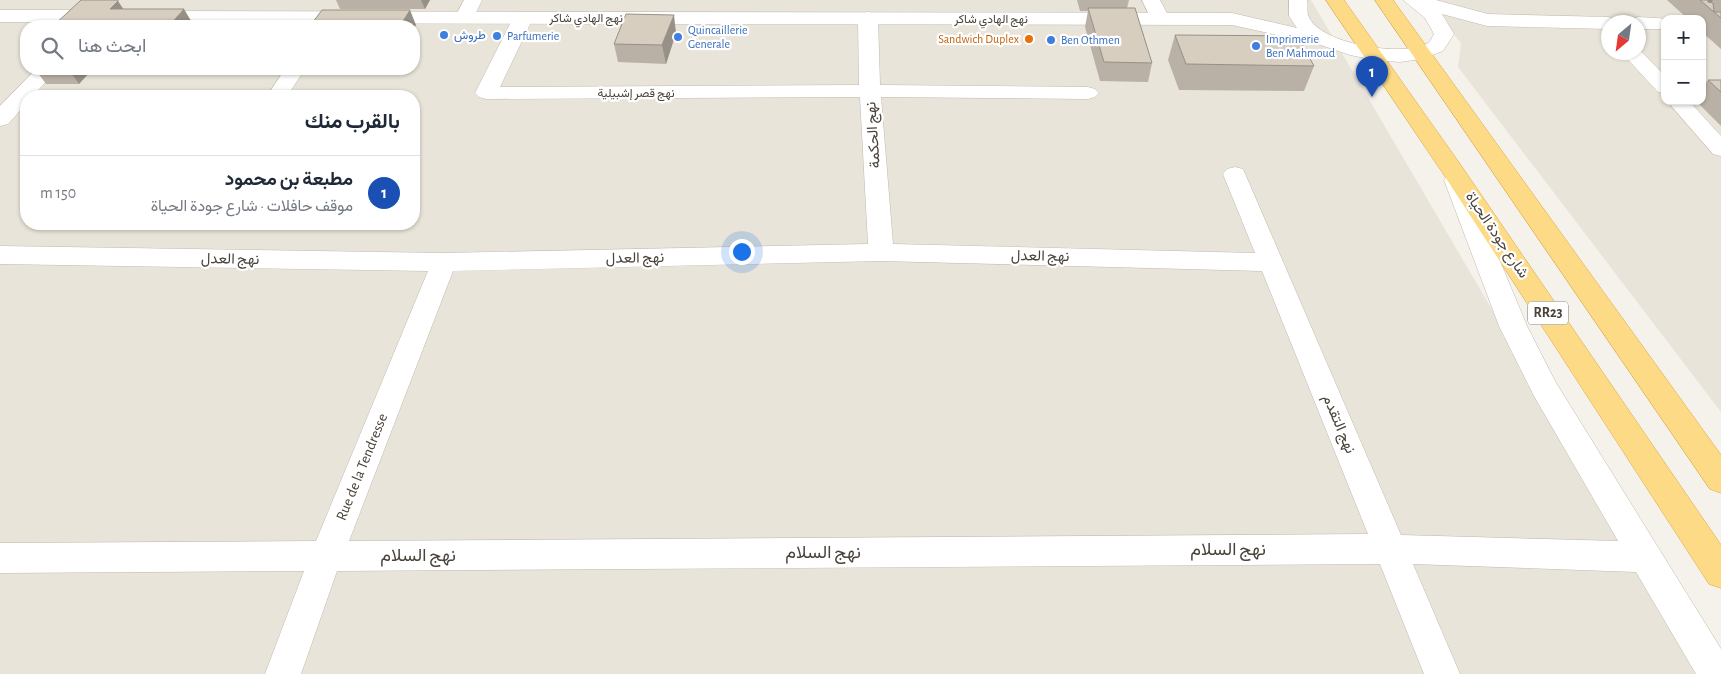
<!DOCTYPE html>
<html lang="ar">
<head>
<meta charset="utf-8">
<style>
  body { margin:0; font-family:"Alegreya Sans",Vazirmatn,sans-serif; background:#f6f6f7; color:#1f2937; direction:rtl }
  .controls { position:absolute; right:15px; top:15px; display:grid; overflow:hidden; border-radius:10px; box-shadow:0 1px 4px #0004 }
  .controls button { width:45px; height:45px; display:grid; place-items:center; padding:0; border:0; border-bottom:1px solid #e0e1e3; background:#fff; color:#1f2937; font:25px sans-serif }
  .compass { position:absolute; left:1601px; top:15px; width:45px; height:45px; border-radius:50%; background:#fff; box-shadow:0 1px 4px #0004; rotate:209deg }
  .you { position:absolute; left:741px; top:251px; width:18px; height:18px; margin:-12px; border:4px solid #fff; border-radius:50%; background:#1a73e8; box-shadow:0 0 0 8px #1a73e833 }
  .badge { display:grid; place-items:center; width:32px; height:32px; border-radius:50%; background:#f84520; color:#fff; font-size:16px; font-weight:700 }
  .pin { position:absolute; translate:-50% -41px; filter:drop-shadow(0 1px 2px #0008) }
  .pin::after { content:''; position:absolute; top:26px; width:18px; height:15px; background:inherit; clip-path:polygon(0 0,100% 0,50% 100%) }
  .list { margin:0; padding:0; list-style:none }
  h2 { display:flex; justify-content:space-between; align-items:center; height:65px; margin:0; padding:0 20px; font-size:21px }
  h2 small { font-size:16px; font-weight:400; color:#747a83 }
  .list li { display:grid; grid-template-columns:32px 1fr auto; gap:15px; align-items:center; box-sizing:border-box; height:75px; padding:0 20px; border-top:1px solid #e0e1e3 }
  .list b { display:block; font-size:19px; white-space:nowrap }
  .list p { margin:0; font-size:16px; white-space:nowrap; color:#747a83 }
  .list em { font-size:16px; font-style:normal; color:#747a83 }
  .icon { flex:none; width:28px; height:28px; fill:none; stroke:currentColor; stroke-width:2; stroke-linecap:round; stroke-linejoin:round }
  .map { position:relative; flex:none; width:1721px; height:674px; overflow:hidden; direction:ltr }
  .search { position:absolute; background:#fff; box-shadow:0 1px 4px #0004; left:20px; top:20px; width:400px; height:55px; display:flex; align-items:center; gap:12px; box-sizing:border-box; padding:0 18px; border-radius:20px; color:#747a83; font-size:19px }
  .panel { position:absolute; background:#fff; box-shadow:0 1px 4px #0004; left:20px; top:90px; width:400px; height:140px; border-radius:20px; direction:rtl }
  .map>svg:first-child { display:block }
</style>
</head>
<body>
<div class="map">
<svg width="1721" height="674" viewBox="0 0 1721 674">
  <rect width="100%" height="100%" fill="#f5f2eb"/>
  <g fill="#e9e4d9" fill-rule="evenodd">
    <path d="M0,0H1311L1705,674H0ZM26,26H414V69H26ZM26,96H414V224H26Z"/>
    <path d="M1426,0H1721V412L1458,67L1461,43ZM1665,19H1702V101H1665ZM1608,22H1638V52H1608Z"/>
  </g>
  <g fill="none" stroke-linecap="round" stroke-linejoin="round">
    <g stroke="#c1baad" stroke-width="1">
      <g id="minor">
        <polygon points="464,0 482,0 472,21 465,23 458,21 455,17"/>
        <polygon points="1142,0 1160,0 1170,19 1167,23 1160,25 1153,23"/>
        <path d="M523,12L530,14L533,18L500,87L859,85L858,18L861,14L868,12L875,14L878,18L880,85L1088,87L1095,89L1099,93L1095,97L1088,99L881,97L893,244L1255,253L1223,174L1227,169L1235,167L1243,169L1401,535L1618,541L1534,396L1499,326L1444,180L1448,175L1456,173L1464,175L1527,326L1555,381L1721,649V674H1696L1636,572L1413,564L1460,674H1424L1380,564L337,571L301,674H265L304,571L0,573V543L316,541L428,271L0,264V246L444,253L868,244L860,97L486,99L479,97L475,93L513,18L516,14ZM881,261L1262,271L1368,534L349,541L453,271Z"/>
        <polygon points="1638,48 1665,76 1665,94 1658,92 1621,52 1638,52"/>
        <polygon points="285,69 305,69 287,96 267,96"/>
        <polygon points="1667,101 1689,101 1721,136 1721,156 1713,154"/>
      </g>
    </g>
    <g stroke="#c1baad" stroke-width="1">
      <g id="tertiary">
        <path d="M1289,0H1307C1308,5 1307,11 1308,15C1317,44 1404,58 1428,43C1431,41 1432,37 1434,34L1425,18L1403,0H1436L1488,14L1608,17L1615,19L1617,22H1608V29L1487,26L1442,14L1454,34L1443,51L1421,59L1400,62L1375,60L1350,55L1318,44L1232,25L151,23L144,21L141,17L144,13L151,11L1232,13L1297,28L1289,16Z"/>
        <polygon points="0,10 101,10 108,12 111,16 108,20 101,22 0,22"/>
        <polygon points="1638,17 1671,19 1665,19 1665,29 1638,29 1638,22 1629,22 1631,19"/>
        <polygon points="36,69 57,69 33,96 26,96 26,104 8,124 0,126 0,106"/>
      </g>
    </g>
    <g stroke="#dda53e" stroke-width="1">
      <g id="trunk">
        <polygon points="1326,0 1344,0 1460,164 1721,545 1721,588 1709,584 1442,172"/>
        <polygon points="1375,0 1393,0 1721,455 1721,493 1710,489"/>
      </g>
    </g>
    <use href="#minor" fill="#fff" fill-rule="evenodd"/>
    <use href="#tertiary" fill="#fff" fill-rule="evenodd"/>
    <use href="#trunk" fill="#fcda86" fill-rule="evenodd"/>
  </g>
  <g fill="#b9b1a5">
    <polygon points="336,0 430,0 425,9 340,9"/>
    <polygon points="1077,0 1129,0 1127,8 1152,63 1148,82 1100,81 1085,27 1088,11 1080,11"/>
    <polygon points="1667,0 1721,0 1721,49 1702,32 1702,28 1711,16 1702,28 1702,19 1688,19"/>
    <polygon points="676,33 666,64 618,62 614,44"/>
    <polygon points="1175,35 1314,66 1304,91 1179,90 1168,60"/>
    <polygon points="35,69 168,69 165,72 89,73 79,84 46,84"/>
    <polygon points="1708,80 1721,80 1721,126 1696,101 1702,101 1702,88"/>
  </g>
  <g fill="#969086">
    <polygon points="421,0 430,0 425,9"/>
    <polygon points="1708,0 1713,0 1708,7"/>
    <polygon points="118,1 134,25 110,9"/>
    <polygon points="184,9 194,26 169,26"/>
    <polygon points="410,10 416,25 414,28 414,26 400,26"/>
    <polygon points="674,15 676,33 666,64 662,45"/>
    <polygon points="68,69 86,69 89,73 79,84"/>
    <polygon points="163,69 168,69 165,72"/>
  </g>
  <g fill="#d7cec0" stroke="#969086">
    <polygon points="81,0 118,0 118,1 110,9 184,9 169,26 53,26"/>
    <polygon points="1700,0 1708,0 1708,2 1713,3 1714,12"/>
    <polygon points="1088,8 1135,8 1152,63 1104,62"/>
    <polygon points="322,10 410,10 400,26 310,26"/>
    <polygon points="1714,12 1721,12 1721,18"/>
    <polygon points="626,14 674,15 662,45 614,44"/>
    <polygon points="1175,35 1298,36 1314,66 1186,64"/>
    <polygon points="1708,80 1721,80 1721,92"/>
  </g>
  <g fill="#3f7fe0" stroke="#fff" stroke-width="2">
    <circle cx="444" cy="35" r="5"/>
    <circle cx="497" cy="36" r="5"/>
    <circle cx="678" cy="37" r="5"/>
    <circle cx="1051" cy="40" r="5"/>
    <circle cx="1256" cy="46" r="5"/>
  </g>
  <circle fill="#e8710a" stroke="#fff" stroke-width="2" cx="1029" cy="39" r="5"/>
  <g text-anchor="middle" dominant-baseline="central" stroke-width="4.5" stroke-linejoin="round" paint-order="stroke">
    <g font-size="12" fill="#4a4339" stroke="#fff">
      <text x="586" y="18">نهج الهادي شاكر</text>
      <text x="991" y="19">نهج الهادي شاكر</text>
      <text x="636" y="93">نهج قصر إشبيلية</text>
    </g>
    <g font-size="12" fill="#366cbe" stroke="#fff" text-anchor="start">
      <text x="688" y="30">Quincaillerie<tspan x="688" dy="14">Generale</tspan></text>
      <text x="454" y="35">طروش</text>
      <text x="507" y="36">Parfumerie</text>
      <text x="1266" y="39">Imprimerie<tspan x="1266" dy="14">Ben Mahmoud</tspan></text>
      <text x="1061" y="40">Ben Othmen</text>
    </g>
    <g font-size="12" fill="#c56008" stroke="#fff" text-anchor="end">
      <text x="1019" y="39">Sandwich Duplex</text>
    </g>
    <rect fill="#fff" stroke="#807b74" stroke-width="1" x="1528" y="301.5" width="40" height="23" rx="4"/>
    <g font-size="14" font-weight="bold" fill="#4a4339">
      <text x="1548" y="313">RR23</text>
    </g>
    <g font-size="15" fill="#4a4339" stroke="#fff">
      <text transform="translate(873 135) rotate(-94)">نهج الحكمة</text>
      <text transform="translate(1497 235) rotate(56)">شارع جودة الحياة</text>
      <text transform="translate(1040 256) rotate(1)">نهج العدل</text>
      <text transform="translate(635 258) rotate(-1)">نهج العدل</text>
      <text transform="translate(230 259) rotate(1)">نهج العدل</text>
      <text transform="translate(1339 424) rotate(67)">نهج التقدم</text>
      <text transform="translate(362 467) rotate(-68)">Rue de la Tendresse</text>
    </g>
    <g font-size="18" fill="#4a4339" stroke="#fff">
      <text x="1228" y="550">نهج السلام</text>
      <text x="823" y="553">نهج السلام</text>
      <text x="418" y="556">نهج السلام</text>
    </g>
  </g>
</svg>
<div class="controls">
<button>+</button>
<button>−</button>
</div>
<svg class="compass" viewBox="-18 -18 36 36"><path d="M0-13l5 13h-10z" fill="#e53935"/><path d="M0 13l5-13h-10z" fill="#747a83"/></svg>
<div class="you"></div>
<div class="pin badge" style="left:1372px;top:97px;background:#1a4fb4">1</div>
<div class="search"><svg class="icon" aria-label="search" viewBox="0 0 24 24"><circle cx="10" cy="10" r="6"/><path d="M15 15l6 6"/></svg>ابحث هنا</div>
<section class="panel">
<h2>بالقرب منك<small></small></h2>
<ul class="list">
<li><span class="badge" style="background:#1a4fb4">1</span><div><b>مطبعة بن محمود</b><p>موقف حافلات · شارع جودة الحياة</p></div><em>150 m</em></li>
</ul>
</section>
</div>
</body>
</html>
